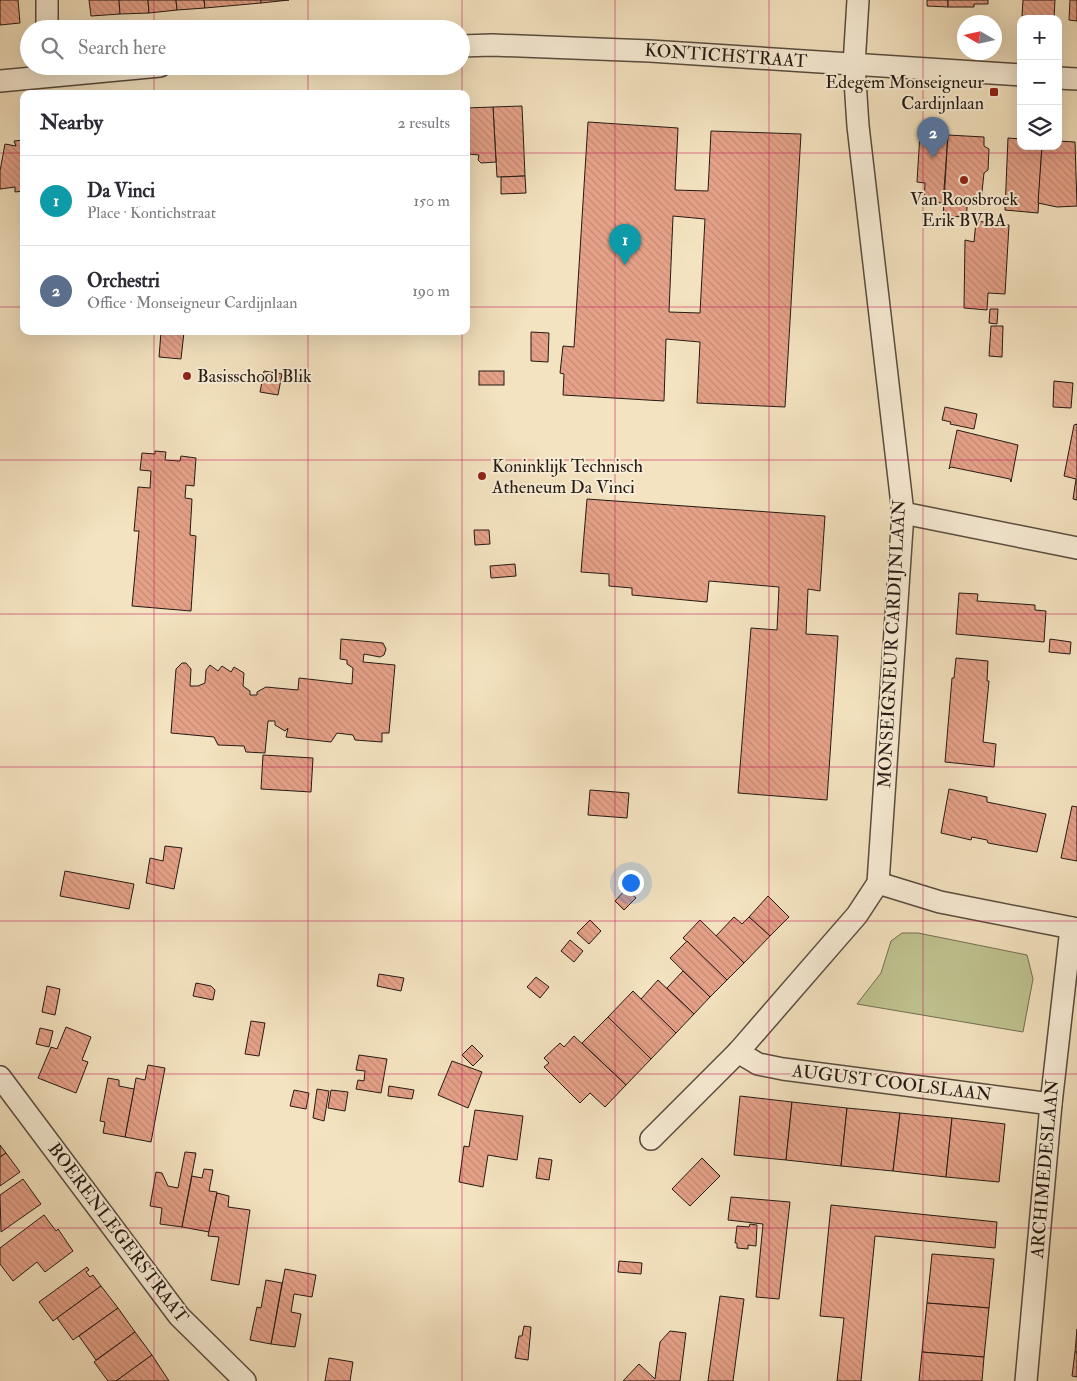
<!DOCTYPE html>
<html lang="en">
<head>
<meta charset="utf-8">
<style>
  body { margin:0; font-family:"IM FELL Double Pica",serif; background:#f7f7f7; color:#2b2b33 }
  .controls { position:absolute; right:15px; top:15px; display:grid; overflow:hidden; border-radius:10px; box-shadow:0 5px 20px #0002 }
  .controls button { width:45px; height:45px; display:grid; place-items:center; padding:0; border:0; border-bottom:1px solid #e1e1e2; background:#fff; color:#2b2b33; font:25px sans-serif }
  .compass { position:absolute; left:957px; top:15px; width:45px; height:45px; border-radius:50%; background:#fff; box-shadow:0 5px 20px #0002; rotate:279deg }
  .you { position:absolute; left:630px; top:882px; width:18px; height:18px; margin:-12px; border:4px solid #fff; border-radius:50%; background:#1a73e8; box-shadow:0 0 0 8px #1a73e833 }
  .badge { display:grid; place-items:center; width:32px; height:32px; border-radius:50%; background:#8f2418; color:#fff; font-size:16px; font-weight:700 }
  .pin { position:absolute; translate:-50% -41px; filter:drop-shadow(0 1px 2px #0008) }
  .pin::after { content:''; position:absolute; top:26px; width:18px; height:15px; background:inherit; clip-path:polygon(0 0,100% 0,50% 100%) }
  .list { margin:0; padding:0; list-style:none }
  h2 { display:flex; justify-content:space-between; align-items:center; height:65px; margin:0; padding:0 20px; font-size:21px }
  h2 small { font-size:16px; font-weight:400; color:#7c7c81 }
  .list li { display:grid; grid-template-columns:32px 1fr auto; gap:15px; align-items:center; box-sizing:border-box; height:90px; padding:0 20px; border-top:1px solid #e1e1e2 }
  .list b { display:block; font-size:19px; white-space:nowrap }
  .list p { margin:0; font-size:16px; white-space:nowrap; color:#7c7c81 }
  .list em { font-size:16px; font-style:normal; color:#7c7c81 }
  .icon { flex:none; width:28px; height:28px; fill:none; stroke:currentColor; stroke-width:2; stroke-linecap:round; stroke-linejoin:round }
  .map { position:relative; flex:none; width:1077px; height:1381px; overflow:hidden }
  .search { position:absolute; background:#fff; box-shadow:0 5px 20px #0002; left:20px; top:20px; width:450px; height:55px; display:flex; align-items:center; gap:12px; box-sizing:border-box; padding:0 18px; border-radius:28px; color:#7c7c81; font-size:19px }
  .panel { position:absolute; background:#fff; box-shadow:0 5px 20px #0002; left:20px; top:90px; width:450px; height:245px; border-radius:10px }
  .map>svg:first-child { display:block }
</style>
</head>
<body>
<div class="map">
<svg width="1077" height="1381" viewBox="0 0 1077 1381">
  <defs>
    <pattern id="building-back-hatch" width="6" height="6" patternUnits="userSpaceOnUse" patternTransform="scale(1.25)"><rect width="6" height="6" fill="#e6a289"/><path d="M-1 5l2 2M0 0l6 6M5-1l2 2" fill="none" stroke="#c58b75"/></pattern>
  </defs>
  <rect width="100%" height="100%" fill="#f4e3c0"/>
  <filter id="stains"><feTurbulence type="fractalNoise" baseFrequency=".004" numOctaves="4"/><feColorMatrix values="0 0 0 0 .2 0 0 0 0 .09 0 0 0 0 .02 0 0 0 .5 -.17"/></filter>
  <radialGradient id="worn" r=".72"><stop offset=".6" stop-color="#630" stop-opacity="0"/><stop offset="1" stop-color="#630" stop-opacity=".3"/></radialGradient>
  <polygon fill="#bfc390" stroke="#726e52" points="902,933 918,933 1027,955 1033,979 1023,1032 857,1004 881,973 891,941"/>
  <g fill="url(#building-back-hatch)" stroke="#241913" fill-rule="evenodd">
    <polygon points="0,0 18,0 20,23 0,25"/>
    <polygon points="89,0 119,0 120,14 91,16"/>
    <polygon points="119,0 148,0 149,13 120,14"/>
    <polygon points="148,0 176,0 177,10 149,13"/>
    <polygon points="176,0 204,0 205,8 177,10"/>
    <polygon points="204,0 261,0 261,3 205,8"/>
    <polygon points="261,0 289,0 261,3"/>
    <polygon points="927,0 948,0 948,7 927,6"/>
    <polygon points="948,0 988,0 988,4 974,4 974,7 948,7"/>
    <polygon points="1023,0 1055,0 1054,18 1022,16"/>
    <polygon points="1070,0 1077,0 1077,21 1069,20"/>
    <polygon points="522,106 525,176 497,177 493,107"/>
    <polygon points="493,107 496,162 481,163 478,160 479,155 468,154 466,108"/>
    <polygon points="466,121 469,179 466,179"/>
    <path d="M588,122L678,128L675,190L708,191L711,131L801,134L785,407L697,403L700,342L666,339L664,401L563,395L564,374L560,373L563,346L574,347ZM673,216L705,219L700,313L669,312Z"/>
    <polygon points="920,133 948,135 943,203 924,202 925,183 917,182"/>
    <polygon points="948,135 984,137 984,146 989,149 988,170 984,173 981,201 968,200 966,217 943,216"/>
    <polygon points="1008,138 1021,139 1021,146 1042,146 1038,213 1005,210"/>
    <polygon points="24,140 24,191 15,192 15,187 0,189 0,171 5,144 16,146 14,141"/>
    <polygon points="1058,141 1075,142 1077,206 1057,207 1038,203 1042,146 1058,146"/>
    <polygon points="525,176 526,193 501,194 501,177"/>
    <polygon points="976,221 1009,225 1005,294 988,293 987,310 964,308 965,240 974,242"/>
    <polygon points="990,309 998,309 997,324 989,323"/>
    <polygon points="991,326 1003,326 1002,357 989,356"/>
    <polygon points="152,331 184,332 181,359 159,357 161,332"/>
    <polygon points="531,332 549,333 548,362 531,361"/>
    <polygon points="264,371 282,374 278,395 260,392"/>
    <rect x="479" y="371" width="25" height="14"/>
    <polygon points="1054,381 1073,383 1071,408 1053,407"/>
    <polygon points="945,407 977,414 974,429 950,424 951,422 942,420"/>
    <polygon points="1077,424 1077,500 1073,499 1076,479 1064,476 1074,425"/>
    <polygon points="957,430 1018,445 1011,482 1010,479 951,467 949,469"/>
    <polygon points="155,451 166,452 165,460 180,461 181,456 196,458 194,486 186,485 185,498 192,499 190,535 196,536 191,611 132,606 139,531 134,531 138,487 150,488 151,471 140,470 142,453 155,454"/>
    <polygon points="587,499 825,516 820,591 808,589 806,634 838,636 827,800 738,793 751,628 777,630 779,587 709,581 707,602 632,595 632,588 609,586 609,574 581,572"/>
    <polygon points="474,530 489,530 490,544 475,545"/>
    <polygon points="515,564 516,576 491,578 490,566"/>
    <polygon points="959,593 978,594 977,601 1035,605 1035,610 1046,611 1044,642 956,634"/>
    <polygon points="341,639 383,643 386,649 384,655 380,657 364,654 363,662 395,665 389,733 382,733 382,742 355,740 353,735 337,733 331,742 286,737 288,728 285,731 275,725 275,721 268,721 265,753 246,752 244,746 218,745 214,737 171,733 176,669 182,663 186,663 191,669 190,686 198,686 205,683 206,670 210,665 218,671 222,666 231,672 234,667 244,673 243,686 250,691 250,695 257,695 257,692 266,687 298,690 299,678 352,684 353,668 347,664 347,660 340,659"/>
    <polygon points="1050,639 1071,642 1070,654 1049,652"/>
    <polygon points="956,658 988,661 987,681 989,681 983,742 996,744 994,767 945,762 952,678 954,678"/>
    <polygon points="263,755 313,758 311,792 261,789"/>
    <polygon points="949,789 987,797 987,802 1046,814 1037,852 988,843 987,840 972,837 971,840 941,833"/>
    <polygon points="590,790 629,793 627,818 588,815"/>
    <polygon points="1072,806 1077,807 1077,861 1061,858"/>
    <polygon points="165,846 182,848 174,889 146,883 150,858 163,861"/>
    <polygon points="65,871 134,884 129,909 60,896"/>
    <polygon points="627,888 636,898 624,910 615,901"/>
    <polygon points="768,896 789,917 770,936 749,917"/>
    <polygon points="734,917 742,924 749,917 770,936 744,963 716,936"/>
    <polygon points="590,920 601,931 589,944 577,933"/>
    <polygon points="700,920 744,963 727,980 683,938"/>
    <polygon points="570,940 583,951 574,962 561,951"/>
    <polygon points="687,941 727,980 710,997 670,958"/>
    <polygon points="683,971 710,997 694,1014 667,988"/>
    <polygon points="379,974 404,978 401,991 377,986"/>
    <polygon points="536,977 549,987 540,998 527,987"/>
    <polygon points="658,980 694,1014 676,1033 641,999"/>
    <polygon points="196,983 211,986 215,990 213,1000 193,996"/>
    <polygon points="47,986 60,989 55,1015 42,1012"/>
    <polygon points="633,991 676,1033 651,1059 608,1017"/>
    <polygon points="608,1017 651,1059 626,1085 582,1043"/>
    <polygon points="251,1021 265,1023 259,1056 245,1054"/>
    <polygon points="66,1027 91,1037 82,1060 88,1062 76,1093 38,1078 51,1047 57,1049"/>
    <polygon points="40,1028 53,1031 49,1047 36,1044"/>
    <polygon points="574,1036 626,1085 605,1107 590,1093 580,1103 544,1067 549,1063 544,1058 560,1043 564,1047"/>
    <polygon points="472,1045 483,1056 473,1066 462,1055"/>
    <polygon points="359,1055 387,1059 381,1093 356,1089 358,1080 364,1081 365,1071 356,1070"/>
    <polygon points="452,1061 482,1072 468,1108 438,1095"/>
    <polygon points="148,1065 165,1068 151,1142 125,1137 136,1078 145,1080"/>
    <polygon points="108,1078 119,1080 119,1086 134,1089 125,1137 103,1133 105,1122 100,1121"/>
    <polygon points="389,1086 414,1090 412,1099 388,1096"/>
    <polygon points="317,1089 329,1091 324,1121 313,1118"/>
    <polygon points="294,1090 309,1093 306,1109 290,1106"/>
    <polygon points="331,1090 348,1092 345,1111 328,1108"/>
    <polygon points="740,1096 792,1102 786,1160 734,1155"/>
    <polygon points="792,1102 847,1108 841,1166 786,1160"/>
    <polygon points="847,1108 900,1113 893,1171 841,1166"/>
    <polygon points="475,1110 523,1116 517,1160 488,1155 483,1187 459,1182 464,1146 469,1147"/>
    <polygon points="900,1113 952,1118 946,1177 893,1171"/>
    <polygon points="952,1118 1005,1124 999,1182 946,1177"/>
    <polygon points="0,1145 6,1153 0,1157"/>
    <polygon points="185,1152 196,1153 182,1227 160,1224 162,1208 150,1206 156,1172 162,1173 168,1186 178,1188"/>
    <polygon points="6,1153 20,1172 0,1186 0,1157"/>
    <polygon points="539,1158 552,1160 549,1180 536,1178"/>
    <polygon points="702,1158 720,1176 690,1206 672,1189"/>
    <polygon points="204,1169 213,1170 209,1191 217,1192 209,1232 182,1227 192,1176 202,1178"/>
    <polygon points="23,1179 41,1204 1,1232 0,1195"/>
    <polygon points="217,1193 229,1196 228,1207 250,1210 239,1285 211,1280 219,1237 208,1236"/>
    <polygon points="731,1197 790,1202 779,1299 756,1297 763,1224 728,1220"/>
    <polygon points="831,1205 997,1222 995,1248 875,1236 861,1381 837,1381 844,1318 820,1316"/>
    <polygon points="44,1215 56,1231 58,1229 73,1251 45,1272 37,1262 13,1281 0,1264 0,1248"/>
    <polygon points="750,1224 757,1225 756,1246 748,1245 748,1249 737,1248 737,1243 735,1243 737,1226 749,1227"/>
    <polygon points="932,1254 994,1259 989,1308 927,1303"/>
    <polygon points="619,1261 642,1263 641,1274 618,1272"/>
    <polygon points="87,1267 89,1270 86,1272 90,1277 93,1275 101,1286 53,1321 39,1302"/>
    <polygon points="285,1269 316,1275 312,1297 294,1294 291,1312 301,1314 295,1347 271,1344"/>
    <polygon points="266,1280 282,1283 271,1344 250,1340 257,1307 261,1308"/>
    <polygon points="101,1286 118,1308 73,1340 57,1318"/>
    <polygon points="720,1296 744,1299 733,1381 708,1381"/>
    <polygon points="927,1303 989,1308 984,1357 922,1352"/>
    <polygon points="118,1308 135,1332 96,1360 79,1336"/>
    <polygon points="524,1326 531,1327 528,1360 515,1358 519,1336 522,1336"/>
    <polygon points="1077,1329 1077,1352 1075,1352"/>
    <polygon points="670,1331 686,1333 680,1381 623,1381 639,1364 655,1379 660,1342"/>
    <polygon points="135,1332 152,1355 116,1381 108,1381 94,1362"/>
    <polygon points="922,1352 984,1357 982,1381 919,1381"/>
    <polygon points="1075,1352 1077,1352 1077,1377 1072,1376"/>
    <polygon points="152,1355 169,1381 116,1381"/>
    <polygon points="329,1358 353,1362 350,1381 325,1381"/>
  </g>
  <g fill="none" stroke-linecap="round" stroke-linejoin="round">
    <g stroke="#584c3e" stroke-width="24">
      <g id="minor">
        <polyline points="47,0 47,29"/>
        <polyline points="461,46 492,45 650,51 1021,75"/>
        <polyline points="1058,78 1077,79"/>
        <polyline points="0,81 160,66"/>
        <polyline points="903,513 1077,548"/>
        <polyline points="878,883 940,902 1077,929"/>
        <polyline points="738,1052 758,1064 783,1069 1051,1104"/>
        <polyline points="0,1077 179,1316 245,1381"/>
        <polyline points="651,1139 738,1052 857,915 878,883 903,513 858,126 854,65 858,0"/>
        <polyline points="1026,1381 1051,1104 1071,928"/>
      </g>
    </g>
    <use href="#minor" stroke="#f8edd6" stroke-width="21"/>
  </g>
  <path fill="none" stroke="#c2185b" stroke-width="1" stroke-opacity="0.55" d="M154,0V29M308,0V29M462,0V94M615,0V1381M769,0V1381M923,0V1381M154,66V94M308,66V94M0,153H24M466,153H1077M0,307H24M466,307H1077M154,331V1381M308,331V1381M462,331V1381M0,460H1077M0,614H1077M0,767H1077M0,921H1077M0,1074H1077M0,1228H1077"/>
  <g fill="#8f2418" stroke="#f8edd6" stroke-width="2">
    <rect x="989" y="87" width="10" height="10" rx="2.5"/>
    <circle cx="964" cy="180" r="5"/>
    <circle cx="187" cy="376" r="5"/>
    <circle cx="482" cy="476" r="5"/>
  </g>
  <g text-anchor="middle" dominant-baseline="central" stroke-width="4" stroke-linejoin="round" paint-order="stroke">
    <g font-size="18" fill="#241913" stroke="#f8edd6">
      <text transform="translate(726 56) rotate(4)">KONTICHSTRAAT</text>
      <text transform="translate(892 644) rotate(-87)">MONSEIGNEUR CARDIJNLAAN</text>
      <text transform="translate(892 1083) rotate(7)">AUGUST COOLSLAAN</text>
      <text transform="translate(1045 1169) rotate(-85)">ARCHIMEDESLAAN</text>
      <text transform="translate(118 1233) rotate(53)">BOERENLEGERSTRAAT</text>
    </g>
    <g font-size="18" fill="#241913" stroke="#f8edd6" text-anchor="start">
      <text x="984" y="82" text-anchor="end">Edegem Monseigneur<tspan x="984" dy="21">Cardijnlaan</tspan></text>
      <text x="964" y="199" text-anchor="middle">Van Roosbroek<tspan x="964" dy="21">Erik BVBA</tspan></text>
      <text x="197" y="376">Basisschool Blik</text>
      <text x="492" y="466">Koninklijk Technisch<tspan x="492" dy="21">Atheneum Da Vinci</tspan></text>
    </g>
  </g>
  <rect width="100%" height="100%" filter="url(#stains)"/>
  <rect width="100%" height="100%" fill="url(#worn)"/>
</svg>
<div class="controls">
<button>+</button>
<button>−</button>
<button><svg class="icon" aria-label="layers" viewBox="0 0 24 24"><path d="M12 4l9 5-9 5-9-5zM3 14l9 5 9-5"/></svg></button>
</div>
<svg class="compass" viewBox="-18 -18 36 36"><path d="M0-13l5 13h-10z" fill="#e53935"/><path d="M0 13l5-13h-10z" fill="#7c7c81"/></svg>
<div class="you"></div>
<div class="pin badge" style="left:625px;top:265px;background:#0f9aa8">1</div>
<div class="pin badge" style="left:933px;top:158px;background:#5c6f8a">2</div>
<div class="search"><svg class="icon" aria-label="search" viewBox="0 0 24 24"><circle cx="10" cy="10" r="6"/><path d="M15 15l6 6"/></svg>Search here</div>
<section class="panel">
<h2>Nearby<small>2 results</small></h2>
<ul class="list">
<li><span class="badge" style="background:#0f9aa8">1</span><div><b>Da Vinci</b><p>Place · Kontichstraat</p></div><em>150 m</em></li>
<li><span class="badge" style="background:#5c6f8a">2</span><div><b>Orchestri</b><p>Office · Monseigneur Cardijnlaan</p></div><em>190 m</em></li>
</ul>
</section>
</div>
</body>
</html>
